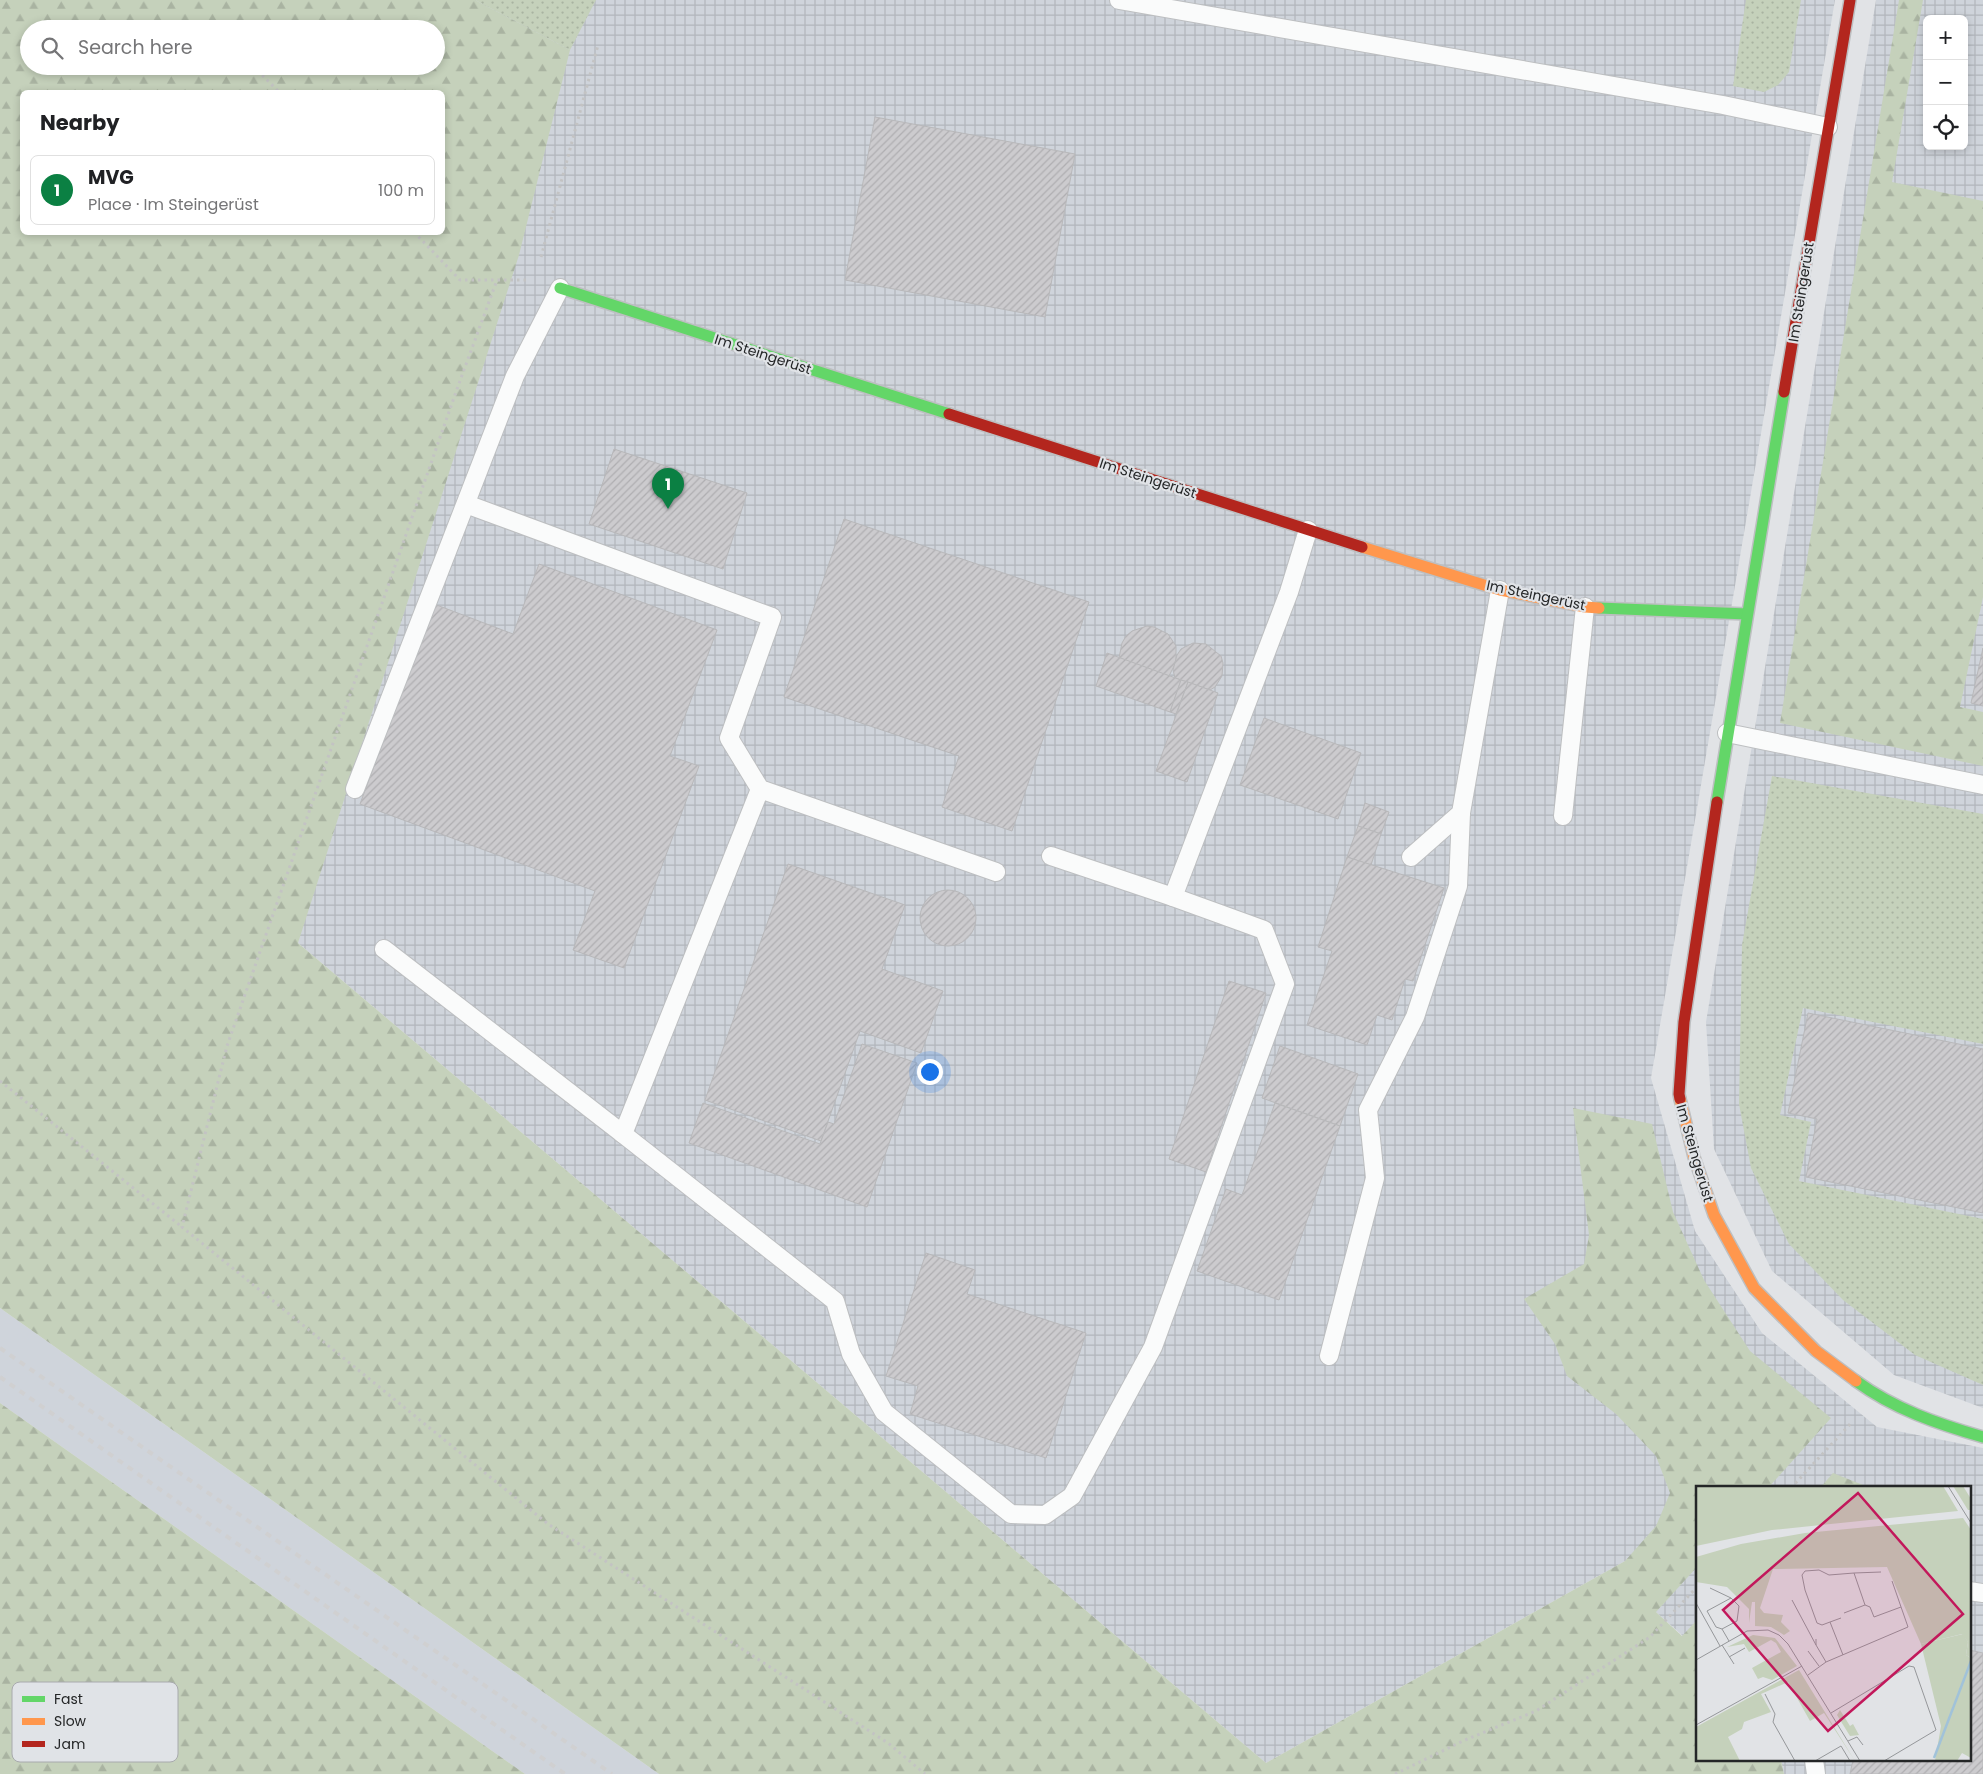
<!DOCTYPE html>
<html lang="en">
<head>
<meta charset="utf-8">
<style>
  body { margin:0; font-family:Poppins,sans-serif; background:#f6f6f6; color:#202124 }
  .controls { position:absolute; right:15px; top:15px; display:grid; overflow:hidden; border-radius:8px; box-shadow:0 2px 8px #0003 }
  .controls button { width:45px; height:45px; display:grid; place-items:center; padding:0; border:0; border-bottom:1px solid #e0e0e0; background:#fff; color:#202124; font:25px sans-serif }
  .you { position:absolute; left:929px; top:1071px; width:18px; height:18px; margin:-12px; border:4px solid #fff; border-radius:50%; background:#1a73e8; box-shadow:0 0 0 8px #1a73e833 }
  .badge { display:grid; place-items:center; width:32px; height:32px; border-radius:50%; background:#0b8043; color:#fff; font-size:16px; font-weight:700 }
  .pin { position:absolute; translate:-50% -41px; filter:drop-shadow(0 1px 2px #0008) }
  .pin::after { content:''; position:absolute; top:26px; width:18px; height:15px; background:inherit; clip-path:polygon(0 0,100% 0,50% 100%) }
  .list { margin:0; padding:0; list-style:none }
  h2 { display:flex; justify-content:space-between; align-items:center; height:65px; margin:0; padding:0 20px; font-size:21px }
  h2 small { font-size:16px; font-weight:400; color:#757577 }
  .list li { display:grid; grid-template-columns:32px 1fr auto; gap:15px; align-items:center; box-sizing:border-box; height:70px; margin:0 10px 10px; padding:0 10px; border:1px solid #e0e0e0; border-radius:8px }
  .list b { display:block; font-size:19px; white-space:nowrap }
  .list p { margin:0; font-size:16px; white-space:nowrap; color:#757577 }
  .list em { font-size:16px; font-style:normal; color:#757577 }
  .icon { flex:none; width:28px; height:28px; fill:none; stroke:currentColor; stroke-width:2; stroke-linecap:round; stroke-linejoin:round }
  .map { position:relative; flex:none; width:1983px; height:1774px; overflow:hidden }
  .search { position:absolute; background:#fff; box-shadow:0 2px 8px #0003; left:20px; top:20px; width:425px; height:55px; display:flex; align-items:center; gap:12px; box-sizing:border-box; padding:0 18px; border-radius:28px; color:#757577; font-size:19px }
  .panel { position:absolute; background:#fff; box-shadow:0 2px 8px #0003; left:20px; top:90px; width:425px; height:145px; border-radius:8px }
  .map>svg:first-child { display:block }
</style>
</head>
<body>
<div class="map">
<svg width="1983" height="1774" viewBox="0 0 1983 1774">
  <defs>
    <pattern id="industrial-grid" width="8" height="8" patternUnits="userSpaceOnUse" patternTransform="scale(1.25)"><rect width="8" height="8" fill="#cfd4db"/><path d="M0 4h8M4 0v8" fill="none" stroke="#b2b6bc"/></pattern>
    <pattern id="grass-dots" width="8" height="8" patternUnits="userSpaceOnUse" patternTransform="scale(1.25)"><rect width="8" height="8" fill="#c5d1bb"/><path d="M2 2h.1M6 6h.1" fill="none" stroke="#a9b3a1" stroke-width="1.8" stroke-linecap="round"/></pattern>
    <pattern id="forest-firs" width="22" height="20" patternUnits="userSpaceOnUse" patternTransform="scale(1.25)"><rect width="22" height="20" fill="#c5d1bb"/><path d="M5 1l3.5 6h-7zM16 11l3.5 6h-7z" fill="#a9b3a1"/></pattern>
    <pattern id="building-hatch" width="6" height="6" patternUnits="userSpaceOnUse" patternTransform="scale(1.25)"><rect width="6" height="6" fill="#cccbce"/><path d="M-1 1l2-2M0 6l6-6M5 7l2-2" fill="none" stroke="#afaeb1"/></pattern>
  </defs>
  <rect width="100%" height="100%" fill="#e1e3e6"/>
  <polygon fill="#cfd4db" points="0,1308 659,1774 525,1774 0,1403"/>
  <g fill="url(#industrial-grid)" fill-rule="evenodd">
    <polygon points="89,0 1835,0 1651,1078 1695,1231 1762,1333 1877,1427 1983,1448 1983,1774 1784,1774 1781,1760 1969,1760 1969,1488 1860,1488 1862,1485 1820,1488 1697,1488 1697,1620 1683,1636 1656,1612 1625,1561 1266,1763 298,943 442,232 442,92 436,66 436,29"/>
    <path d="M1876,0H1983V1408L1894,1375L1772,1271L1714,1149L1706,1022ZM1927,19H1964V146H1927Z"/>
  </g>
  <g fill="url(#grass-dots)">
    <polygon points="475,0 596,0 570,50"/>
    <polygon points="1746,0 1801,0 1789,72 1778,85 1764,92 1733,86"/>
    <polygon points="1772,776 1983,814 1983,1044 1803,1008 1780,1115 1811,1122 1799,1181 1983,1219 1983,1385 1915,1355 1843,1300 1789,1244 1751,1168 1739,1104 1742,945"/>
  </g>
  <g fill="url(#forest-firs)" fill-rule="evenodd">
    <path d="M0,0H475L570,50L519,255L298,943L1266,1763L1625,1561L1656,1526L1670,1493L1656,1456L1616,1414L1567,1376L1555,1344L1524,1299L1584,1264L1589,1235L1573,1108L1652,1124L1673,1212L1704,1280L1750,1351L1831,1418L1768,1488H1697V1567L1656,1612L1682,1636L1697,1620V1760H1781L1784,1774H659L0,1308ZM29,29H436V66H29ZM22,92H442V232H22Z"/>
    <polygon points="1899,0 1923,0 1892,182 1983,201 1983,597 1960,707 1983,712 1983,766 1780,723"/>
    <polygon points="0,1403 525,1774 0,1774"/>
    <polygon points="1833,1473 1863,1485 1860,1488 1820,1488"/>
  </g>
  <g fill="url(#building-hatch)" stroke="#b8b8ba">
    <polygon points="875,117 1075,154 1045,317 845,280"/>
    <polygon points="614,449 747,493 723,569 589,524"/>
    <polygon points="844,519 1089,602 1012,831 942,807 959,756 784,697"/>
    <polygon points="539,564 717,630 670,756 699,766 624,968 573,950 595,891 360,804 434,604 513,634"/>
    <polygon points="1147,626 1154,627 1168,634 1176,646 1176,662 1169,676 1119,658 1122,643 1126,636 1132,631"/>
    <polygon points="1193,643 1206,644 1221,656 1223,663 1222,676 1215,687 1210,690 1175,678 1173,670 1177,655 1181,649"/>
    <polygon points="1983,648 1983,706 1971,703"/>
    <polygon points="1107,653 1181,680 1170,712 1096,686"/>
    <polygon points="1181,680 1188,682 1176,714 1170,712"/>
    <polygon points="1188,682 1218,693 1187,782 1156,771"/>
    <polygon points="1264,718 1361,753 1338,819 1240,785"/>
    <polygon points="1365,803 1389,812 1381,834 1358,826"/>
    <polygon points="1358,826 1381,834 1371,865 1347,857"/>
    <polygon points="1347,857 1444,888 1413,981 1405,979 1392,1020 1377,1015 1367,1045 1307,1025 1332,951 1318,947"/>
    <polygon points="788,864 905,905 882,969 943,991 921,1053 860,1031 821,1141 705,1100"/>
    <circle cx="948" cy="918" r="28"/>
    <polygon points="1229,981 1266,993 1206,1172 1169,1159"/>
    <polygon points="1808,1013 1983,1049 1983,1213 1806,1177 1817,1119 1788,1113"/>
    <polygon points="862,1044 917,1063 867,1207 689,1143 703,1103 820,1144 828,1122 834,1124"/>
    <polygon points="1280,1046 1358,1074 1340,1126 1262,1098"/>
    <polygon points="1275,1103 1340,1126 1279,1300 1197,1271 1226,1189 1242,1195"/>
    <polygon points="926,1253 975,1270 967,1294 1086,1333 1046,1458 910,1414 918,1386 886,1376"/>
    <polygon points="1969,1650 1983,1653 1983,1774 1850,1774 1853,1760 1969,1760"/>
  </g>
  <g fill="none" stroke-linecap="round" stroke-linejoin="round">
    <g stroke="#bdbfc1" stroke-width="20">
      <g id="lane">
        <polyline points="1119,0 1723,105 1828,127"/>
        <polyline points="466,504 772,617 729,738 760,789 996,872"/>
        <polyline points="1727,733 1983,785"/>
        <polyline points="355,789 515,376 560,288"/>
        <polyline points="760,789 623,1134 835,1301 851,1354 884,1412 1011,1514 1045,1515 1072,1496 1153,1347 1285,984 1264,930 1173,897"/>
        <polyline points="1563,816 1585,607"/>
        <polyline points="1051,856 1173,897 1289,592 1308,530"/>
        <polyline points="1411,857 1461,813 1500,590"/>
        <polyline points="384,949 623,1134"/>
        <polyline points="1329,1356 1375,1178 1368,1110 1415,1017 1458,886 1461,813"/>
        <polyline points="1969,1591 1983,1593"/>
        <polyline points="1814,1760 1816,1774"/>
      </g>
    </g>
    <g stroke="#bdbfc1" stroke-width="14">
      <g id="fast">
        <polyline points="560,288 949,414"/>
        <polyline points="1599,608 1747,614"/>
        <polyline points="1717,802 1784,392"/>
        <path d="M1856,1381C1894,1409 1938,1424 1983,1437"/>
      </g>
    </g>
    <g stroke="#bdbfc1" stroke-width="14">
      <g id="slow">
        <polyline points="1362,547 1500,590 1585,607 1599,608"/>
        <polyline points="1680,1099 1694,1157 1714,1215 1754,1288 1816,1351 1856,1381"/>
      </g>
    </g>
    <g stroke="#bdbfc1" stroke-width="14">
      <g id="jam">
        <polyline points="1784,392 1850,0"/>
        <polyline points="949,414 1362,547"/>
        <polyline points="1680,1099 1679,1094 1684,1022 1717,802"/>
      </g>
    </g>
    <g stroke="#c3c3c3" stroke-width="3" stroke-dasharray="2.5 4" stroke-linecap="butt">
      <polyline points="253,66 279,92"/>
      <polyline points="414,232 460,280 497,280"/>
      <polyline points="541,257 598,45"/>
      <polyline points="526,280 497,280 457,389 227,1046 182,1227 548,1524 888,1743 925,1774"/>
      <polyline points="0,1081 182,1227"/>
      <polyline points="1791,1488 1852,1422"/>
      <polyline points="1395,1774 1465,1740 1536,1711 1650,1637 1697,1587"/>
    </g>
    <use href="#lane" stroke="#fafbfb" stroke-width="18"/>
    <use href="#fast" stroke="#63d668" stroke-width="11"/>
    <use href="#slow" stroke="#ff974d" stroke-width="11"/>
    <use href="#jam" stroke="#b3261e" stroke-width="11"/>
    <g stroke="#d0d0d1" stroke-width="4" stroke-dasharray="6 6" stroke-linecap="butt">
      <polyline points="0,1348 612,1774"/>
      <polyline points="0,1377 565,1774"/>
    </g>
  </g>
  <g text-anchor="middle" dominant-baseline="central" stroke-width="4.5" stroke-linejoin="round" paint-order="stroke">
    <g font-size="14" fill="#242627" stroke="#e0e3e7">
      <text transform="translate(1801 292) rotate(-81)">Im Steingerüst</text>
      <text transform="translate(763 354) rotate(18)">Im Steingerüst</text>
      <text transform="translate(1148 478) rotate(18)">Im Steingerüst</text>
      <text transform="translate(1536 595) rotate(12)">Im Steingerüst</text>
      <text transform="translate(1695 1153) rotate(74)">Im Steingerüst</text>
    </g>
  </g>
  <g transform="translate(1696 1486)">
    <rect width="275" height="275" fill="#e1e3e6"/>
    <path d="M257,0H267L275,13V24H272ZM267,148L272,156L270,169L275,172V272L266,267L261,275H239L245,240L225,158ZM57,149L79,152L101,180L76,194L67,191L62,193L56,182L85,166L80,157L75,154L53,166L48,158L31,161ZM144,224L154,240L157,238L163,249L154,250L141,229Z" fill="#c5d1bb"/>
    <path d="M0,0H247L262,25L76,44L0,60ZM267,32L275,44V172L270,169L272,156L266,148L225,158L191,81L77,83L64,122L68,127L87,129L85,136L94,145L88,149L75,141L59,140V116H56L53,137V123L31,101L0,96V71L45,58L109,47ZM103,184L159,275L128,227L114,235L92,196L65,208L75,226L48,236L46,243L32,251L44,275H0V241Z" fill="#c5d1bb"/>
    <path fill="none" stroke="#a1c2d9" stroke-width="2.5" d="M238,272L275,175"/>
    <path fill="none" stroke="#95979a" stroke-width="1" d="M252,0L275,37M158,87L185,86M14,102L35,112L43,120L41,135L26,143L33,155M96,114L120,159M0,117L24,160M148,127L169,119L174,121L178,131L205,121M145,132L134,136L147,169M134,136L126,139L121,137L109,104L106,89L109,85L123,84L133,89L158,87L169,119M26,143L20,141L11,125L35,112M120,153V159L130,176M26,159L38,178M112,165L123,180M33,171L49,162M0,174L51,145L72,144L83,149L92,158L164,275M112,189L130,176L212,141L196,95M69,208L79,228L77,236L99,275M135,227L213,180L218,181L240,244L188,275M0,239L106,180M152,255L161,251L167,259M119,275L145,260L154,275"/>
    <path fill="#c2185b" fill-opacity="0.15" stroke="#c2185b" stroke-width="2.5" d="M162,7L267,128L132,245L27,124Z"/>
    <rect width="275" height="275" fill="none" stroke="#242627" stroke-width="2.5"/>
  </g>
  <rect x="12" y="1682" width="166" height="80" rx="8" fill="#e0e3e7" stroke="#a8aaad" stroke-width="1"/>
  <rect x="22" y="1696" width="23" height="6" fill="#63d668"/>
  <rect x="22" y="1718" width="23" height="7" fill="#ff974d"/>
  <rect x="22" y="1741" width="23" height="6" fill="#b3261e"/>
  <g font-size="14" fill="#242627">
    <text x="54" y="1704">Fast</text>
    <text x="54" y="1726">Slow</text>
    <text x="54" y="1749">Jam</text>
  </g>
</svg>
<div class="controls">
<button>+</button>
<button>−</button>
<button><svg class="icon" aria-label="locate" viewBox="0 0 24 24"><circle cx="12" cy="12" r="6"/><path d="M12 2v4M12 18v4M2 12h4M18 12h4"/></svg></button>
</div>
<div class="you"></div>
<div class="pin badge" style="left:668px;top:509px">1</div>
<div class="search"><svg class="icon" aria-label="search" viewBox="0 0 24 24"><circle cx="10" cy="10" r="6"/><path d="M15 15l6 6"/></svg>Search here</div>
<section class="panel">
<h2>Nearby<small></small></h2>
<ul class="list">
<li><span class="badge">1</span><div><b>MVG</b><p>Place · Im Steingerüst</p></div><em>100 m</em></li>
</ul>
</section>
</div>
</body>
</html>
